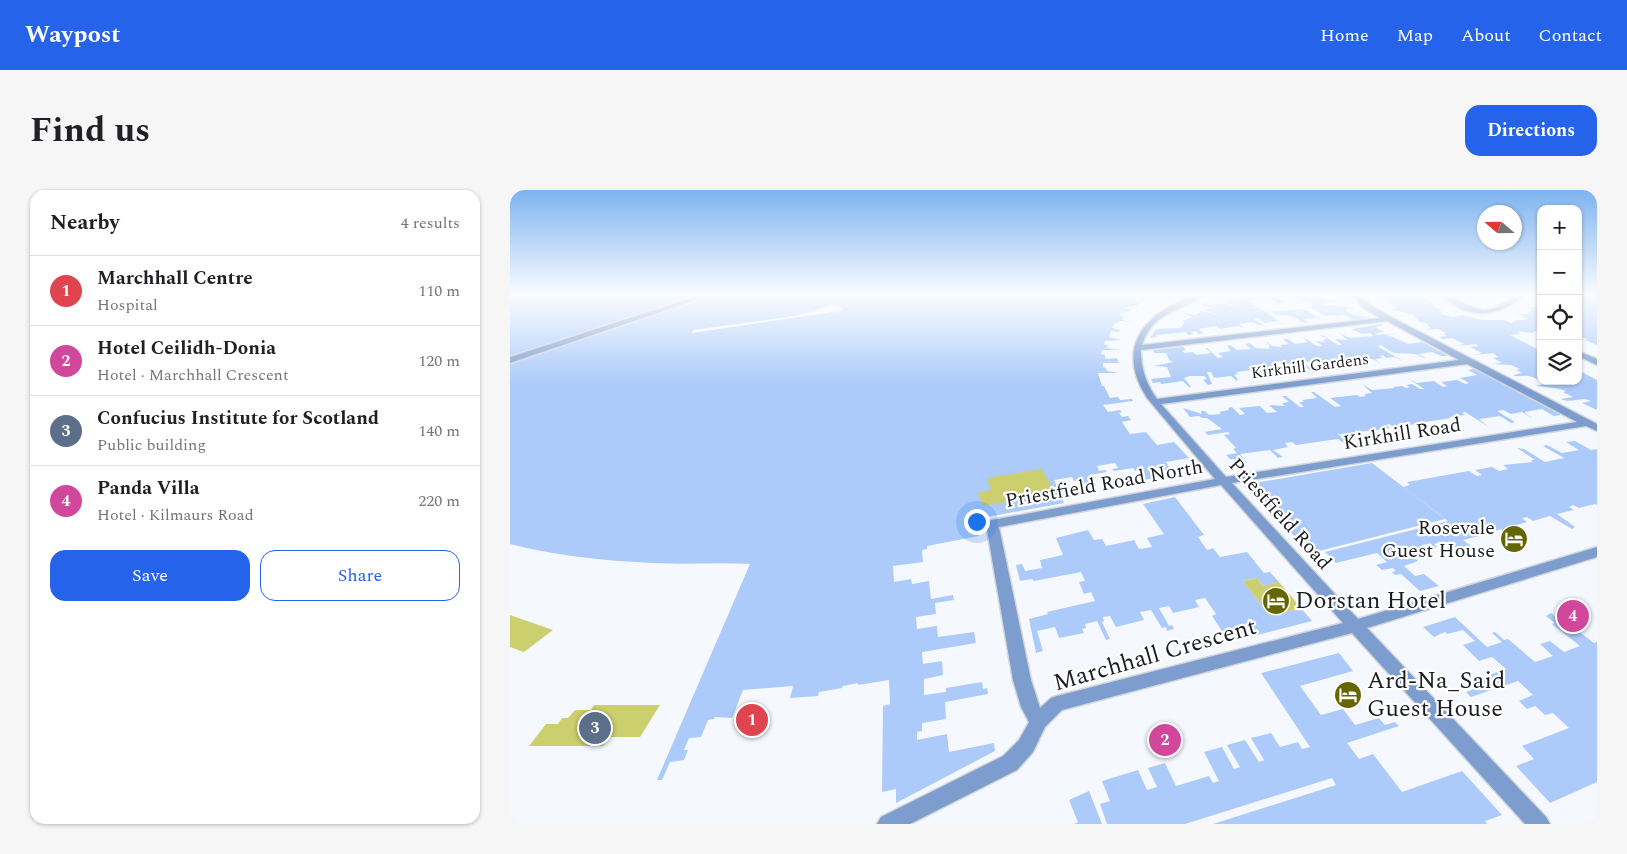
<!DOCTYPE html>
<html lang="en">
<head>
<meta charset="utf-8">
<style>
  body { margin:0; font-family:Spectral,serif; background:#f6f6f6; color:#202124 }
  .controls { position:absolute; right:15px; top:15px; display:grid; overflow:hidden; border-radius:10px; box-shadow:0 1px 4px #0004 }
  .controls button { width:45px; height:45px; display:grid; place-items:center; padding:0; border:0; border-bottom:1px solid #e0e0e0; background:#fff; color:#202124; font:25px sans-serif }
  .compass { position:absolute; left:967px; top:15px; width:45px; height:45px; border-radius:50%; background:#fff; box-shadow:0 1px 4px #0004; rotate:290deg }
  .you { position:absolute; left:466px; top:331px; width:18px; height:18px; margin:-12px; border:4px solid #fff; border-radius:50%; background:#1a73e8; box-shadow:0 0 0 8px #1a73e833 }
  .badge { display:grid; place-items:center; width:32px; height:32px; border-radius:50%; background:#2563eb; color:#fff; font-size:16px; font-weight:700 }
  .pin { position:absolute; translate:-50% -50%; border:2px solid #fff; box-shadow:0 1px 5px #0006 }
  .list { margin:0; padding:0; list-style:none }
  h2 { display:flex; justify-content:space-between; align-items:center; height:65px; margin:0; padding:0 20px; font-size:21px }
  h2 small { font-size:16px; font-weight:400; color:#757577 }
  .list li { display:grid; grid-template-columns:32px 1fr auto; gap:15px; align-items:center; box-sizing:border-box; height:70px; padding:0 20px; border-top:1px solid #e0e0e0 }
  .list b { display:block; font-size:19px; white-space:nowrap }
  .list p { margin:0; font-size:16px; white-space:nowrap; color:#757577 }
  .list em { font-size:16px; font-style:normal; color:#757577 }
  .actions { display:flex; gap:10px; padding:15px 20px }
  .actions a { flex:1; padding:11px 0; border:1px solid #2563eb; border-radius:15px; text-align:center; font-size:18px; color:#2563eb }
  .actions .main { background:#2563eb; color:#fff }
  .icon { flex:none; width:28px; height:28px; fill:none; stroke:currentColor; stroke-width:2; stroke-linecap:round; stroke-linejoin:round }
  .map { position:relative; flex:none; width:1087px; height:634px; overflow:hidden; border-radius:15px }
  header { display:flex; align-items:center; gap:30px; box-sizing:border-box; height:70px; padding:0 25px; background:#2563eb; color:#fff }
  header strong { font-size:24px }
  nav { display:flex; gap:28px; margin-inline-start:auto; font-size:18px }
  .intro { display:flex; align-items:center; justify-content:space-between; box-sizing:border-box; height:120px; padding:0 30px }
  h1 { margin:0; font-size:35px }
  .button { padding:12px 22px; border-radius:15px; background:#2563eb; color:#fff; font-size:18px; font-weight:700 }
  main { display:flex; gap:30px; padding:0 30px }
  aside { flex:1; background:#fff; border-radius:15px; box-shadow:0 1px 4px #0004 }
  .map>svg:first-child { display:block }
</style>
</head>
<body>
<header>
<strong>Waypost</strong>
<nav><a>Home</a><a>Map</a><a>About</a><a>Contact</a></nav>
</header>
<div class="intro"><h1>Find us</h1><a class="button">Directions</a></div>
<main>
<aside>
<h2>Nearby<small>4 results</small></h2>
<ul class="list">
<li><span class="badge" style="background:#e0444e">1</span><div><b>Marchhall Centre</b><p>Hospital</p></div><em>110 m</em></li>
<li><span class="badge" style="background:#d1479c">2</span><div><b>Hotel Ceilidh-Donia</b><p>Hotel · Marchhall Crescent</p></div><em>120 m</em></li>
<li><span class="badge" style="background:#5c6f8a">3</span><div><b>Confucius Institute for Scotland</b><p>Public building</p></div><em>140 m</em></li>
<li><span class="badge" style="background:#d1479c">4</span><div><b>Panda Villa</b><p>Hotel · Kilmaurs Road</p></div><em>220 m</em></li>
</ul>
<div class="actions"><a class="main">Save</a><a>Share</a></div>
</aside>
<div class="map">
<svg width="1087" height="634" viewBox="0 0 1087 634">
  <rect width="100%" height="100%" fill="#f5f9ff"/>
  <g fill="#accbfa" fill-rule="evenodd">
    <path d="M0,105H642L644,108L637,109L626,116L616,117L615,118L621,120L609,125L614,127L612,130L624,132L610,131L603,135L602,138L610,140L609,142L601,141L599,147L612,150L595,151L594,155H598L597,158L610,160H592L591,164L595,165V169L607,168L609,173H593V177L596,178L597,181L609,183H588L592,196H594L600,208L608,207L610,210L622,209L623,211L593,215L598,222L610,220L612,222L609,223L612,227L618,226L621,230L612,232L620,244L636,242L647,255L664,252L679,268L656,272L661,280H639L644,288L635,290L630,280L625,281L623,278L604,281L602,279L608,278L605,273L587,276L589,281L595,280L597,282L579,285L586,299L576,301L574,298L568,299L566,295L572,294L570,290L564,291L562,287L544,290L554,313L466,329L469,346L417,356V359L412,360L413,372L383,376L384,392L401,389L402,394L419,391L421,409L443,405L444,410L425,413L426,424L406,427L407,439L427,436L428,447L464,442L466,453L412,462L413,474L432,471L433,485L414,489V505L436,502V498L472,492L473,499L477,498L478,504L435,512L436,529L412,533V541L407,542V550L437,544L439,562L484,553L485,561L386,613V599L372,602L373,516L380,514L379,490L348,495V493L333,496L332,498L309,502L308,506L280,508L283,496L233,500L222,528L205,527L204,529L198,530L191,547L179,548L174,560H178L174,570L160,572L152,590H147L240,374C208,372 176,375 144,373C96,371 47,366 0,354ZM323,115L334,119L325,123L322,122L182,143L183,140L285,126Z"/>
    <path d="M730,105H756L760,108L739,111L746,116L757,115L740,118H749L755,122L794,119L814,131L806,128L793,129L798,133C790,133 789,129 783,127C773,123 772,129 761,122L757,123L775,135L768,131L755,133L748,128L744,129L756,137L742,132L729,134L735,139L728,136L710,139L706,136L689,139L694,144H689L685,141L681,142L684,144L679,145L675,142L646,145L647,147L640,148L646,139L670,138L675,132L672,131L683,127L671,123L686,125L691,122L681,119L705,124L706,123L694,120L703,118L691,114C698,112 703,117 711,113L703,110L723,116L725,115L716,112L722,109L714,107L732,111L727,109L733,107Z"/>
    <path d="M815,105L808,106C814,110 820,108 827,110L814,114L816,115C826,114 835,117 845,118L836,119V121C846,128 851,124 858,128L845,130L835,125H827L831,129L825,125L816,126L801,118H793L802,117L800,115L802,114L798,112H784L792,110L785,106H774Z"/>
    <path d="M876,105H913L926,118L933,119L928,121L932,122L930,124L943,127L953,125L972,130H994L1001,133L1006,132L1003,131L1019,129L1013,127L1015,126L1006,123L1021,125L1018,123L1023,119L1015,118L1028,117L1030,115H1028L1031,113V137L1023,143L1007,141L1010,144L1000,145L1031,161V191H1068V180L1087,190V220L1072,213L1081,211C1071,206 1061,214 1051,209L1063,207L1053,202L1056,201C1046,197 1035,197 1025,196L1034,194C1028,190 1029,189 1019,186C1013,185 1009,188 1003,185L1012,183L1006,180L1010,179L1001,175L982,174L992,173L983,168L988,167L983,163L964,165L972,163L960,157L968,156L966,154L947,156H946L954,154L942,148L932,149L929,147L937,146L933,144L936,143L928,139L914,140L921,138L917,135L919,134L908,131L909,130L903,125L883,120L881,119L887,118L877,111L866,109L879,110L878,106Z"/>
    <polygon points="1074,105 1087,105 1087,155 1075,150 1077,149 1068,146 1068,110"/>
    <path d="M871,134L873,135L865,137L874,142L865,143L868,145L887,143L875,145L883,147L898,154L912,152L938,166H931L922,162L908,164L916,168C911,168 909,165 905,164C898,163 892,164 885,163C880,162 875,157 871,155L867,156L893,171L884,167L876,168L873,165L870,166L873,168L865,169L871,174L863,169L844,168L855,176L850,177L842,172L823,174L829,179L827,180L820,175L812,176L806,171L797,172L792,169H788L806,182L804,183L797,178L782,179L770,171L762,173L767,177L771,176L782,185L774,180L757,182L750,176L746,177L759,188L753,189L742,180L726,182L728,184L724,185L728,189L727,191L721,186L704,188L701,182H697L702,194L698,195L693,190L697,189L694,186H680L674,188L681,197H679L673,191L651,194L650,192L643,193L641,189L661,187L657,177L644,176L663,172L659,170L656,163H644L643,160L673,157L676,160L672,161L675,163L683,162L686,165L701,163L695,158H697L708,168L713,167L708,163L721,161L717,156L720,155L727,160L741,159L735,154L740,153L746,158L760,159L758,157L760,156L756,151L762,156L773,157L770,155L779,154L773,149H778L785,154L798,152L793,147L807,156H812L806,151L815,152L813,150L817,149L810,145H812L828,155H832L825,149L838,150L829,143L840,148L863,146L860,143L852,144L842,139Z"/>
    <polygon points="964,179 1051,225 1044,226 1032,219 1014,222 1023,229 1012,222 1001,224 993,220 987,221 1005,232 1001,233 990,226 969,229 979,237 955,222 952,223 955,225 939,227 941,228 915,232 910,231 912,233 899,235 894,233 896,235 884,237 879,234 876,235 880,238 867,240 861,238 863,240 849,242 845,240 846,243 832,245 827,243 837,251 832,252 828,249 786,255 782,252 775,253 778,257 763,260 773,267 768,268 760,260 730,264 737,273 720,275 725,269 720,269 716,265 727,263 723,259 726,258 714,245 720,244 718,242 698,245 695,242 712,239 697,228 692,228 689,226 680,227 673,218 692,224 691,221 695,221 699,225 711,224 709,222 719,220 718,218 722,217 730,225 735,224 729,218 750,216 757,223 767,222 759,215 775,216 772,213 779,212 772,206 776,206 790,217 794,217 789,212 794,212 792,210 807,208 801,202 804,202 825,217 831,216 820,208 847,205 850,207 856,206 854,204 862,203 852,194 862,200 885,198 883,197 892,196 896,198 900,197 896,195 902,194 910,199 914,199 898,188 907,193 924,191 933,197 937,196 931,192 947,190 955,194 959,193 950,188 967,185 958,180"/>
    <polygon points="1065,251 1081,260 1087,259 1087,315 1085,314 1069,318 1063,315 1059,317 1064,320 1047,324 1065,337 1062,339 1040,326 1023,331 1017,327 1012,328 1017,332 1001,337 1018,350 1015,351 1006,345 1001,346 991,339 985,341 979,337 963,341 969,346 953,350 961,356 949,360 941,353 931,356 928,353 924,354 927,357 924,358 918,354 912,355 917,360 901,365 908,371 894,376 905,386 914,384 929,396 910,401 891,384 885,385 882,382 886,381 883,378 872,380 866,375 877,372 867,363 826,373 815,362 938,331 893,297 900,295 897,292 959,281 967,286 972,285 965,280 982,277 989,281 998,279 993,275 1023,272 1021,270 1025,270 1007,258 1014,259 1035,272 1054,268 1033,256 1037,255 1052,263 1069,260 1056,252"/>
    <polygon points="862,273 935,329 801,363 733,295"/>
    <polygon points="665,307 694,345 688,347 697,360 703,358 710,367 737,362 754,383 760,382 769,392 753,396 747,388 733,391 760,426 791,418 802,431 727,450 720,440 712,441 702,426 706,424 695,408 685,410 689,417 663,423 659,416 649,418 659,436 662,435 664,439 657,441 656,437 652,438 641,420 630,422 634,430 606,437 600,426 593,427 594,431 592,432 600,449 596,450 587,431 575,434 576,438 572,439 574,443 549,448 545,437 527,441 533,461 526,463 519,429 538,424 537,422 585,411 581,402 574,404 569,392 575,391 571,382 524,391 522,389 510,391 506,375 512,374 515,381 532,378 530,370 553,365 546,348 578,340 584,350 592,349 596,356 624,350 629,359 642,357 637,348 654,344 633,314"/>
    <polygon points="1041,423 1052,432 1055,431 1084,453 1087,452 1087,592 1040,613 1006,576 1024,569 1012,556 1059,538 1043,523 1035,525 1025,516 1017,519 1009,511 1023,505 1008,491 961,507 956,502 969,497 962,491 996,479 982,467 969,471 953,455 965,451 953,440 937,444 935,442 924,447 913,437 945,427 977,457 992,452 982,443 985,442 994,450 998,449 1025,472 1043,466 1030,454 1040,451 1054,462 1070,456 1042,434 1045,433 1036,426"/>
    <polygon points="829,463 843,481 790,496 811,525 833,519 845,535 869,528 875,535 885,532 889,536 837,553 849,569 863,564 892,602 952,581 992,625 975,631 977,634 703,634 826,595 822,588 675,634 597,634 590,614 600,611 592,591 628,580 637,600 647,597 638,578 655,573 666,596 699,586 703,593 709,591 694,562 712,557 724,579 730,577 717,555 735,550 749,572 754,570 741,548 761,543 770,557 788,552 792,559 800,557 751,483"/>
    <polygon points="579,601 592,634 564,634 568,632 559,610"/>
  </g>
  <g fill="#cccf6d">
    <polygon points="532,279 543,299 503,306 505,310 473,316 468,303 481,300 477,288"/>
    <polygon points="747,388 753,396 769,392 791,418 760,426 733,391"/>
    <polygon points="0,425 43,440 14,462 0,457"/>
    <polygon points="84,515 150,515 130,547 99,547 93,556 19,556 36,534 48,534 52,528 58,528 65,520 81,520"/>
  </g>
  <g fill="none" stroke-linecap="round" stroke-linejoin="round">
    <g stroke="#d2d6db" stroke-width="3">
      <g id="minor">
        <polygon points="190,105 201,105 0,173 0,167"/>
        <path d="M685,105H695C671,121 642,122 632,155L870,128L853,118L842,105H849L859,114L881,127L1087,234V241L1076,236L722,293L848,429L1087,357V367L857,438L1036,627L1040,634H1015L842,443L552,520L535,537L523,562L507,580L400,634H367L371,627L493,566L509,550L519,532L511,517L503,490L476,334L477,331L705,289L637,208C604,156 635,123 685,105ZM877,131L949,170L647,209C636,194 631,178 631,160ZM957,174L1067,232L716,287L651,214ZM711,295L833,433L547,506L541,508L530,518L521,490L489,337Z"/>
        <polygon points="757,105 765,105 773,112 768,113"/>
        <path d="M931,105C946,105 958,119 975,120C990,120 999,105 1014,105C990,128 955,130 931,105Z"/>
        <polygon points="1068,161 1087,169 1087,175 1068,166"/>
      </g>
    </g>
    <use href="#minor" fill="#7c9dce" fill-rule="evenodd"/>
  </g>
  <linearGradient id="sky" x2="0" y2="1"><stop stop-color="#7db3f0"/><stop offset="0.54" stop-color="#fafcff"/><stop offset="1" stop-color="#fafcff" stop-opacity="0"/></linearGradient>
  <rect width="1087" height="194" fill="url(#sky)"/>
  <defs>
    <g id="hotel-disc" transform="scale(1.4375)"><circle r="9.5" fill="#656601" stroke="#fff"/><path d="M-6-4.5h1.5V1H6V5H4.5V3h-9V5H-6ZM-4 0a1.8 1.8 0 1 1 3.6 0ZM.5 0V-2.5h3Q6-2.5 6 0Z" fill="#fff"/></g>
  </defs>
  <g fill-rule="evenodd">
    <use href="#hotel-disc" x="1004" y="349"/>
    <use href="#hotel-disc" x="766" y="411"/>
    <use href="#hotel-disc" x="838" y="505"/>
  </g>
  <g text-anchor="middle" dominant-baseline="central" stroke-width="4.5" stroke-linejoin="round" paint-order="stroke">
    <g font-size="16" fill="#1b1d20" stroke="#fff">
      <text transform="translate(800 176) rotate(-7)">Kirkhill Gardens</text>
    </g>
    <g font-size="20" fill="#1b1d20" stroke="#fff">
      <text transform="translate(892 244) rotate(-9)">Kirkhill Road</text>
      <text transform="translate(594 294) rotate(-10)">Priestfield Road North</text>
      <text transform="translate(770 324) rotate(48)">Priestfield Road</text>
    </g>
    <g font-size="20" fill="#1b1d20" stroke="#fff" text-anchor="end">
      <text x="985" y="338">Rosevale<tspan x="985" dy="23">Guest House</tspan></text>
    </g>
    <g font-size="24" fill="#1b1d20" stroke="#fff" text-anchor="start">
      <text x="785" y="411">Dorstan Hotel</text>
      <text x="857" y="491">Ard-Na_Said<tspan x="857" dy="28">Guest House</tspan></text>
    </g>
    <g font-size="24" fill="#1b1d20" stroke="#fff">
      <text transform="translate(645 465) rotate(-16)">Marchhall Crescent</text>
    </g>
  </g>
</svg>
<div class="controls">
<button>+</button>
<button>−</button>
<button><svg class="icon" aria-label="locate" viewBox="0 0 24 24"><circle cx="12" cy="12" r="6"/><path d="M12 2v4M12 18v4M2 12h4M18 12h4"/></svg></button>
<button><svg class="icon" aria-label="layers" viewBox="0 0 24 24"><path d="M12 4l9 5-9 5-9-5zM3 14l9 5 9-5"/></svg></button>
</div>
<svg class="compass" viewBox="-18 -18 36 36"><path d="M0-13l5 13h-10z" fill="#e53935"/><path d="M0 13l5-13h-10z" fill="#757577"/></svg>
<div class="you"></div>
<div class="pin badge" style="left:242px;top:530px;background:#e0444e">1</div>
<div class="pin badge" style="left:655px;top:550px;background:#d1479c">2</div>
<div class="pin badge" style="left:85px;top:538px;background:#5c6f8a">3</div>
<div class="pin badge" style="left:1063px;top:426px;background:#d1479c">4</div>
</div>
</main>
</body>
</html>
